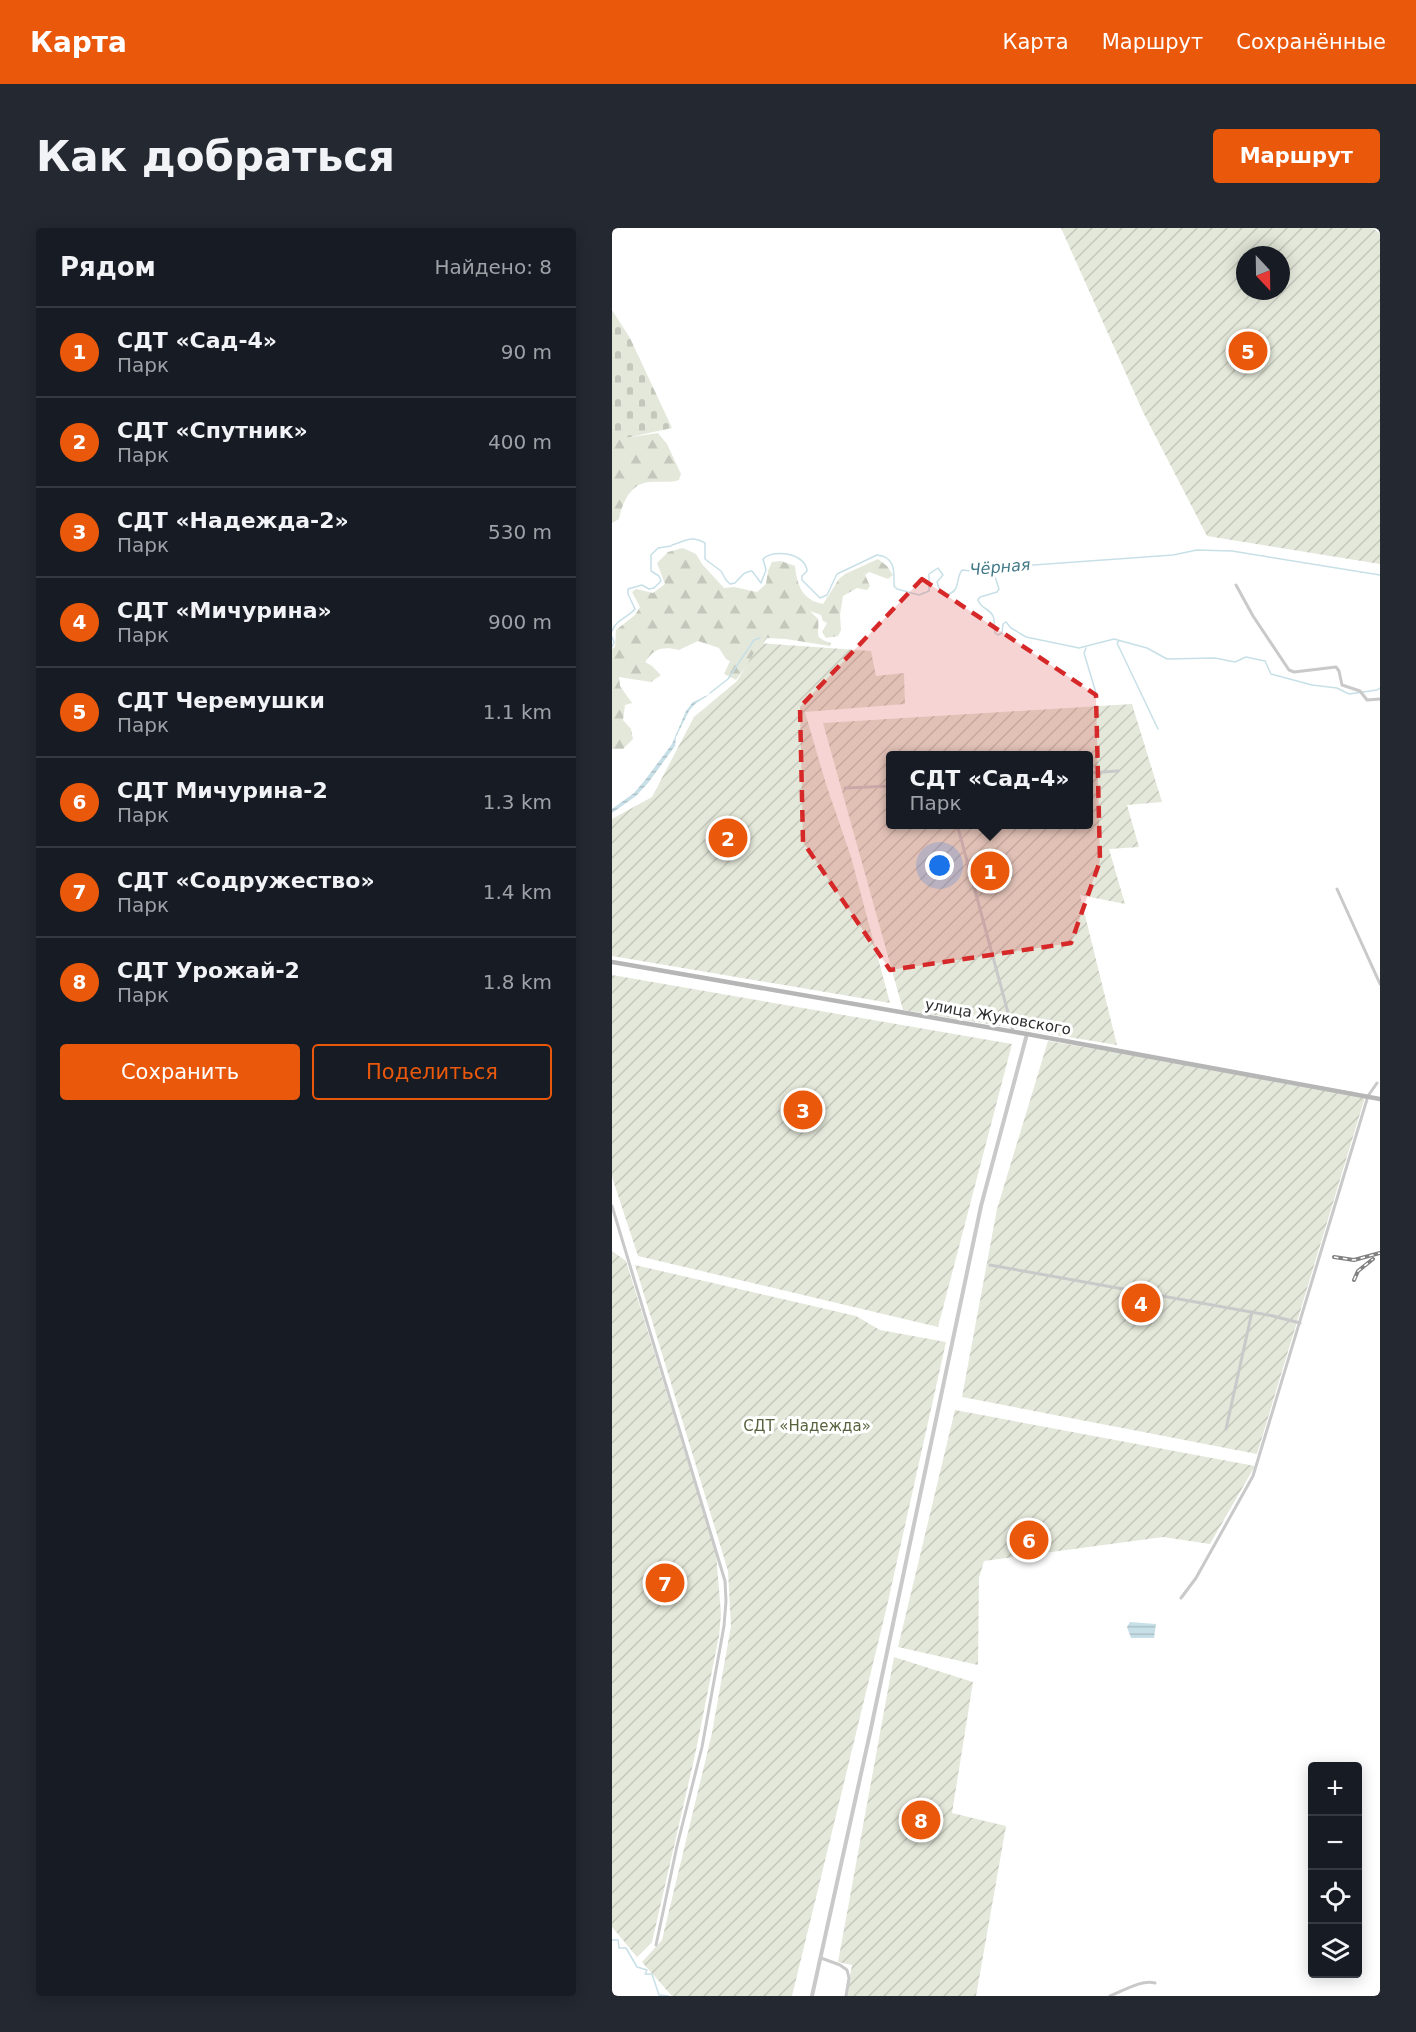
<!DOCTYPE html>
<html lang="ru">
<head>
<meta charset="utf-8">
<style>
  body { margin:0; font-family:"DejaVu Sans",sans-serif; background:#242831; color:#f1f3f6 }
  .controls { position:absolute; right:18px; bottom:18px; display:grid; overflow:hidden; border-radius:6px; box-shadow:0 3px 15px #0003 }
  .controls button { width:54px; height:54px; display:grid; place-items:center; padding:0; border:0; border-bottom:2px solid #363941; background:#171b24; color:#f1f3f6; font:30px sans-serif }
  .compass { position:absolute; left:624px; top:18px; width:54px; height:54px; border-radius:50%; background:#171b24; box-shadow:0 3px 15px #0003; rotate:158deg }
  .you { position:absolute; left:328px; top:638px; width:21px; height:21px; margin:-15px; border:4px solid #fff; border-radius:50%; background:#1a73e8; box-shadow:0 0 0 9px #1a73e833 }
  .badge { display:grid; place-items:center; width:39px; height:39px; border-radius:50%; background:#ea580c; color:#fff; font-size:20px; font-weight:700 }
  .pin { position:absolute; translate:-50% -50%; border:3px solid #fff; box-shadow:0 2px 6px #0006 }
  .popup { position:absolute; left:274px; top:523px; width:207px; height:78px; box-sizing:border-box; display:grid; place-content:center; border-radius:6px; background:#171b24; filter:drop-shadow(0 2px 4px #0005); font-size:20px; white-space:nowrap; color:#9ea1a6 }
  .popup b { font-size:22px; color:#f1f3f6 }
  .popup::after { content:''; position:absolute; left:50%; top:100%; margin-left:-12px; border:12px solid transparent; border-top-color:#171b24 }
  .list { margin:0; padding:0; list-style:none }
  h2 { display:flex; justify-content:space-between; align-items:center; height:78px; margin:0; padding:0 24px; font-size:26px }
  h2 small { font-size:20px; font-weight:400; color:#9ea1a6 }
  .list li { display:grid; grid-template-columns:39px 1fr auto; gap:18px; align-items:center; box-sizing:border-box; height:90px; padding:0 24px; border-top:2px solid #363941 }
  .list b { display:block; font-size:22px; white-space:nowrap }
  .list p { margin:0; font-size:20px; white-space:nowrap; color:#9ea1a6 }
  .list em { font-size:20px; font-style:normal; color:#9ea1a6 }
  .actions { display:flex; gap:12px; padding:18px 24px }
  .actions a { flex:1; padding:14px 0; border:2px solid #ea580c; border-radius:6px; text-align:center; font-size:21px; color:#ea580c }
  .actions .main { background:#ea580c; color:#fff }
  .icon { flex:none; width:33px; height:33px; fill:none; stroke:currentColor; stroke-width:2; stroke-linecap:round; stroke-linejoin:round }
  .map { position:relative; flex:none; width:768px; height:1768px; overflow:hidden; border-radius:6px }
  header { display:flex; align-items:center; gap:36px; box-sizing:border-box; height:84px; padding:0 30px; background:#ea580c; color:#fff }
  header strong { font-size:28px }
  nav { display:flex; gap:33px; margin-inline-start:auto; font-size:21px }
  .intro { display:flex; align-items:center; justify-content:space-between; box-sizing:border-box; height:144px; padding:0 36px }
  h1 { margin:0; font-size:42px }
  .button { padding:15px 27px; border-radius:6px; background:#ea580c; color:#fff; font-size:21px; font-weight:700 }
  main { display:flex; gap:36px; padding:0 36px }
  aside { flex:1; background:#171b24; border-radius:6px; box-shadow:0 3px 15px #0003 }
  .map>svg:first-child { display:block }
</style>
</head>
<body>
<header>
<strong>Карта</strong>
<nav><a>Карта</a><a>Маршрут</a><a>Сохранённые</a></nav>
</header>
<div class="intro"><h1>Как добраться</h1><a class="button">Маршрут</a></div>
<main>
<aside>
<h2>Рядом<small>Найдено: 8</small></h2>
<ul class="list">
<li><span class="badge">1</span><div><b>СДТ «Сад-4»</b><p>Парк</p></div><em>90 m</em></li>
<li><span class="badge">2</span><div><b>СДТ «Спутник»</b><p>Парк</p></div><em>400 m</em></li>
<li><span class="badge">3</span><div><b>СДТ «Надежда-2»</b><p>Парк</p></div><em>530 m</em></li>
<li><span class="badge">4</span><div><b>СДТ «Мичурина»</b><p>Парк</p></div><em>900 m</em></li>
<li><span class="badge">5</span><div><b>СДТ Черемушки</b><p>Парк</p></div><em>1.1 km</em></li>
<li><span class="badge">6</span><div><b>СДТ Мичурина-2</b><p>Парк</p></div><em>1.3 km</em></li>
<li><span class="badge">7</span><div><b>СДТ «Содружество»</b><p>Парк</p></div><em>1.4 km</em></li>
<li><span class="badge">8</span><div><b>СДТ Урожай-2</b><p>Парк</p></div><em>1.8 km</em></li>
</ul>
<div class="actions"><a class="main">Сохранить</a><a>Поделиться</a></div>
</aside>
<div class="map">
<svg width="768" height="1768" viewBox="0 0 768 1768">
  <defs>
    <pattern id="forest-firs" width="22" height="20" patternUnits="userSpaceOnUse" patternTransform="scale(1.5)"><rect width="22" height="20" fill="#e4e8da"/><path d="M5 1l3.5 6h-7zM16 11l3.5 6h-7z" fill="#c4c7bb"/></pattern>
    <pattern id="cemetery-stones" width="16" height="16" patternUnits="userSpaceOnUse" patternTransform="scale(1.5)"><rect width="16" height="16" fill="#e4e8da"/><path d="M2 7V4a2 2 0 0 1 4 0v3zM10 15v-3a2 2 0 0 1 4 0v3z" fill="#c4c7bb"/></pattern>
    <pattern id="garden-furrows" width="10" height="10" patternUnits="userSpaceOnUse" patternTransform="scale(1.5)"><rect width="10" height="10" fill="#e4e8da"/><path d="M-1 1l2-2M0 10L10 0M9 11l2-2" fill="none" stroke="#c4c7bb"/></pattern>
    <pattern id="water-rules" width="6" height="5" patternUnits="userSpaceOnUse" patternTransform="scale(1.5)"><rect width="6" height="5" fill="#c7e0e7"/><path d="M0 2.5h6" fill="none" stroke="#abc0c6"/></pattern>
  </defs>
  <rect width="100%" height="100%" fill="#fff"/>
  <g fill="url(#forest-firs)">
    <path d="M46,205L55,216L69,246L67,252C58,255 48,253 38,254C19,255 10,275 7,291L0,295V212Z"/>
    <path d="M71,320L84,326L90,336L112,360L122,359L145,364L154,356L156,343L160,334L169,333L183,338C185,357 190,372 211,376L227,351L233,346L266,331L275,338L281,347L276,351L257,344L253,347L258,358L255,362L245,360L231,368L228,387L229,402L226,408L214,410L210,404L215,395L211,393L209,387L198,383L206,391C208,407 200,409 219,415L218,418L174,411L155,410L124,452L112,446L118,433L114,431L107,420L86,413L67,422C51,418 42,420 33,434L40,438L49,447L39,454L7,449L8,458L20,475L13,477L11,492L19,501L21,511L11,521H0V421L3,419L4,402L23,387L28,379L20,364L24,361L41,365L53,356L45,335L56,324Z"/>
  </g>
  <polygon fill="url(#cemetery-stones)" points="0,82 18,110 60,200 0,213"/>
  <g fill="url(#garden-furrows)" fill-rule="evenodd">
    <path d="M449,0H761L768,6V336L595,308L531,184ZM633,27H669V63H633Z"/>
    <polygon points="148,415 259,423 264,448 292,445 293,476 193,484 214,556 239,629 278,775 0,728 0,591 40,569 82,489 125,453"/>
    <path d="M520,476L550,574L515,577L527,619L497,621L513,676L468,667L505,817L291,782L211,495ZM279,528H477V596H279Z"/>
    <polygon points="0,747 400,816 326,1099 26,1028 0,949"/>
    <polygon points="436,813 742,864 753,869 645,1226 350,1169 385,981"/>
    <polygon points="0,1023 14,1033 104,1325 109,1386 107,1408 83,1527 40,1714 25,1729 0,1699"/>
    <polygon points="23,1037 244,1088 268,1102 334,1114 275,1378 180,1768 60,1768 30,1734 50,1712 100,1505 119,1398 116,1343"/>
    <polygon points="343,1182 643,1238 598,1316 551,1309 372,1333 367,1350 366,1437 286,1419"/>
    <polygon points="282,1429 361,1454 340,1585 394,1598 364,1768 234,1768 240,1737 226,1734"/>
  </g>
  <g fill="url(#water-rules)">
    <polygon points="98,466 83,476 77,483 64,509 63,518 36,555 24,568 0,585 0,581 22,565 33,552 60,516 74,483 81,474"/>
    <polygon points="518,1394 544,1396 542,1410 519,1410 515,1399"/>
  </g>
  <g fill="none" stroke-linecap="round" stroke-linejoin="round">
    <g stroke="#c7e0e7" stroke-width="1.5">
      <path d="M60,317C74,313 79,307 93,315V331L109,343L114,352L118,356L123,355C128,350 132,343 140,343L149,355L154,342L151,331C163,320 194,326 195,343L190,348V352L208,370L215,367L225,346L265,327C284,329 282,344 282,358L285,361L307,367L317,363V346L326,340L331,347L325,354C327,361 330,370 339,365C348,361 344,349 350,342L360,343L376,339L381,340L561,327L585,322L620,323L768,347"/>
      <path d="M381,342L387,361L385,364L368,369L366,372C369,381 377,380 381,388C383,392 382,400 383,405L386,407L390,405L391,396L394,394L399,400L414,409L467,420L502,411L535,420L555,431L603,430L623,434L634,429L653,433L659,446L700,457L725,460L737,466L765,462L768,460"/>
      <path d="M0,403C4,392 15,390 23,381L16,366V361L30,357L37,361L42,360L49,353L47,348L39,343V327L46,320L59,318"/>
      <polyline points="0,409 2,414 0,419"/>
      <polyline points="507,413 505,415 546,501"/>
      <polyline points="474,420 472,425 484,465"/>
      <polyline points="98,465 116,451 142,412 148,410"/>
      <polyline points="0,1712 6,1712 7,1720 14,1720 25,1739 35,1742 33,1746 40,1746 47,1767 56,1768"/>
    </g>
    <g stroke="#c9c9c9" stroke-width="3">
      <polyline points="624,357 641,388 677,442 682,444 724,439 727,443 730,457 748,463 755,472 768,471"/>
      <polyline points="477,545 506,543"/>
      <polyline points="233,560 279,558"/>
      <polyline points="345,596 401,803"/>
      <polyline points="725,661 768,756"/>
      <polyline points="0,978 113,1353 114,1373 112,1398 90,1519 65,1618 44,1717"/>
      <polyline points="378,1037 661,1088 688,1095"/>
      <polyline points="614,1201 640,1084"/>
      <polyline points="569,1370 584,1350 641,1248 756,868 765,855"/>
      <polyline points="209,1730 228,1737 235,1742 237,1750 234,1768"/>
      <path d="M498,1768C511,1763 530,1751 543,1755"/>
    </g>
    <polyline stroke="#c9c9c9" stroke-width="4" points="200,1768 258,1505 369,978 415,806"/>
    <polyline stroke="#b6b6b6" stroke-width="4.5" points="0,734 415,806 768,871"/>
    <g stroke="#818181" stroke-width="4">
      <g id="rail">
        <polyline points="722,1029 742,1032 768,1025"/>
        <polyline points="742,1052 746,1043 761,1031"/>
      </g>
    </g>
    <use href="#rail" stroke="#fff" stroke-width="1.5" stroke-dasharray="4.5" stroke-linecap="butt"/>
  </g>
  <path fill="#d62828" fill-opacity="0.2" stroke="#d62828" stroke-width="4.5" stroke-dasharray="12 8" stroke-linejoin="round" d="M310,351L484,467L488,633L459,715L278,742L191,614L188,479Z"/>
  <g text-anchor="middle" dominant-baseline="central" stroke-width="6" stroke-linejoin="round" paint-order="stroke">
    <g font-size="15" fill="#2c2c2c" stroke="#fff">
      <text transform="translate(386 789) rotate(10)">улица Жуковского</text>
    </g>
    <g font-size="15" fill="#56633d" stroke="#fff">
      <text x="195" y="1198">СДТ «Надежда»</text>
    </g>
    <g font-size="16" font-style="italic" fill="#417886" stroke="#fff">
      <text transform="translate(388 339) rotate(-5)">Чёрная</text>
    </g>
  </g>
</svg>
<div class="controls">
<button>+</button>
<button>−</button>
<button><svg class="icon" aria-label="locate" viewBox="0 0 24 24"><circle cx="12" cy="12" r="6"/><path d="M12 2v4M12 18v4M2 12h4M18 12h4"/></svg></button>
<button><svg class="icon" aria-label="layers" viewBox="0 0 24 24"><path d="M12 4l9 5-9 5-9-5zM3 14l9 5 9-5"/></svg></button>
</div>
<svg class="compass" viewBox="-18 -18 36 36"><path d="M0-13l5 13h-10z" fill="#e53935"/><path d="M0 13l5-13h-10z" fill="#9ea1a6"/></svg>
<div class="you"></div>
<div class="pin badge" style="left:378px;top:643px">1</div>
<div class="popup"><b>СДТ «Сад-4»</b>Парк</div>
<div class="pin badge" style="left:116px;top:610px">2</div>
<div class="pin badge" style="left:191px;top:882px">3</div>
<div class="pin badge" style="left:529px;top:1075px">4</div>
<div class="pin badge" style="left:636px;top:123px">5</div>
<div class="pin badge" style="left:417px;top:1312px">6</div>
<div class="pin badge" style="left:53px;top:1355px">7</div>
<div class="pin badge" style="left:309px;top:1592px">8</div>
</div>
</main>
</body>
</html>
